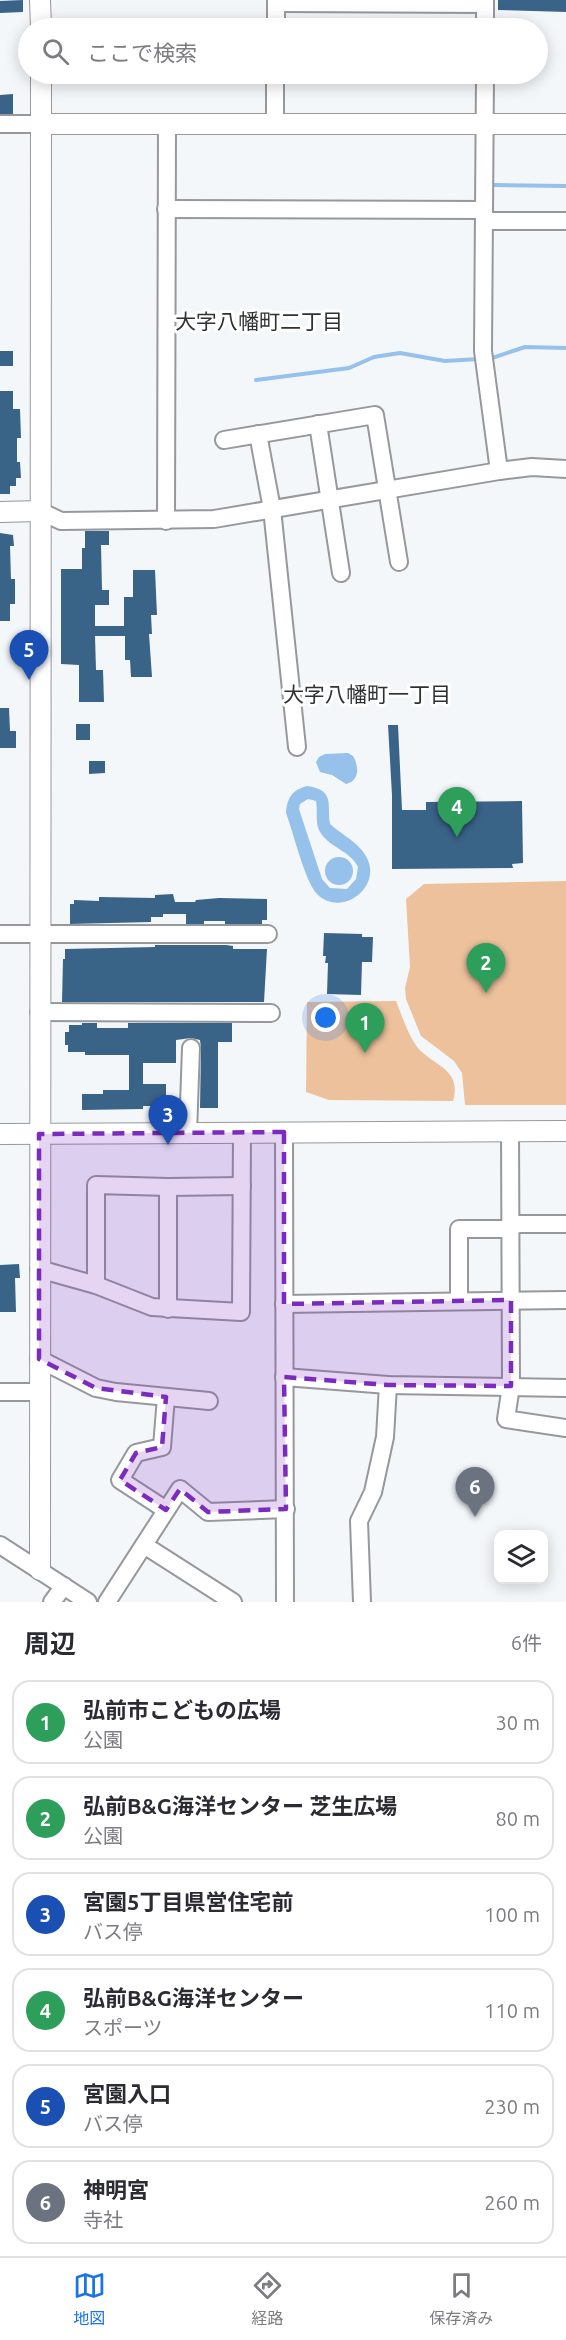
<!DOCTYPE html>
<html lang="ja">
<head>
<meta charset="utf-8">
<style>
  body { margin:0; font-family:Ubuntu,"Noto Sans JP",sans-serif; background:#f2f2f3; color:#2b2b33 }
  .controls { position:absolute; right:18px; bottom:18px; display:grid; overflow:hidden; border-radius:12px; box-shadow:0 3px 15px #0003 }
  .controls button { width:54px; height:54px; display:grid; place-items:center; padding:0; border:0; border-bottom:2px solid #e1e1e2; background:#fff; color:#2b2b33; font:30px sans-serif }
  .you { position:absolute; left:326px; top:1018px; width:21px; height:21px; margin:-15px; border:4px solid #fff; border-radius:50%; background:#1a73e8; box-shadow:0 0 0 9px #1a73e833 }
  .badge { display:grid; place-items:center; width:39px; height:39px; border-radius:50%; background:#1a73e8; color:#fff; font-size:20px; font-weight:700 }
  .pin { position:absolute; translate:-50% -50px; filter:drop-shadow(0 2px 3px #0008) }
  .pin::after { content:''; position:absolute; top:32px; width:21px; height:18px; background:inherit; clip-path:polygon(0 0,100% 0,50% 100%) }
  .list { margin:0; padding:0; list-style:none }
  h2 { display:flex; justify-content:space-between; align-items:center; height:78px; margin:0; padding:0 24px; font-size:26px }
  h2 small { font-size:20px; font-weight:400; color:#7c7c81 }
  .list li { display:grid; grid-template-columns:39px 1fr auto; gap:18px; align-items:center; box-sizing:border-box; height:84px; margin:0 12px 12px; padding:0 12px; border:2px solid #e1e1e2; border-radius:18px }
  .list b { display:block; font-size:22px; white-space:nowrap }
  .list p { margin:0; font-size:20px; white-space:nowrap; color:#7c7c81 }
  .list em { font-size:20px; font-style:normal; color:#7c7c81 }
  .icon { flex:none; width:33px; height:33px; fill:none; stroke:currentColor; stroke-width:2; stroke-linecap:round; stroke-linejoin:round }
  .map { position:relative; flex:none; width:566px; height:1602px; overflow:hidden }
  .search { position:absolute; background:#fff; box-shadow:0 3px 15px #0003; left:18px; right:18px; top:18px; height:66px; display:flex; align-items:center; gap:15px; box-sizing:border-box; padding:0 21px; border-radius:33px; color:#7c7c81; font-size:22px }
  .sheet { height:654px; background:#fff }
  nav { display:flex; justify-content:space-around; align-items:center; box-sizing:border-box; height:84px; border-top:2px solid #e1e1e2; background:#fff; font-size:16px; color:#7c7c81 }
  nav a { display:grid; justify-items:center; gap:3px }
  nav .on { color:#1a73e8 }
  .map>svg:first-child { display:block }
</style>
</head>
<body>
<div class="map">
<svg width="566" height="1602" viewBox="0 0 566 1602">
  <rect width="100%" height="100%" fill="#f4f7fa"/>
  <g fill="#ecc19c">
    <polygon points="566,881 566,1105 465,1105 462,1073 454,1061 421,1036 406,999 405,988 410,967 406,899 424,884"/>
    <path d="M396,1001C402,1016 408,1035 418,1048C435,1067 462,1069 453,1101L329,1100L306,1092L307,1002Z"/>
  </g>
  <g fill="#95c1eb" fill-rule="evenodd">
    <path d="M325,754L348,753L353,756C359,766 360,781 346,784L332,775L320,772L316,762L319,757Z"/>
    <path d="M307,786C335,790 327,804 330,824C342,835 360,843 367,858C382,888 341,918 317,894C305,882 293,831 286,813C287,798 292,790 307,786ZM308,799L316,801C318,811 315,821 319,830C327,847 350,850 358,867L356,879L347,889L330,888L322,879L299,809L300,804Z"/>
    <circle cx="339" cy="871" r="14"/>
  </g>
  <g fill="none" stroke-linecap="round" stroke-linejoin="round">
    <g stroke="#95c1eb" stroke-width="4">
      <polyline points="494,185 566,186"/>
      <polyline points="489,359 525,347 566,348"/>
      <polyline points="256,380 349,368 374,357 400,353 445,361 479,359"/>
    </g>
  </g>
  <g fill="#3a6388">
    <polygon points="23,0 23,12 0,13 0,1"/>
    <polygon points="498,0 566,0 566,12 498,10"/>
    <polygon points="13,94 13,114 0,114 0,95"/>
    <rect x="0" y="351" width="13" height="15"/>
    <polygon points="0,391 13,391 13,409 20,409 21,438 17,438 17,462 20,462 21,478 16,478 16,486 10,486 10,494 0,494"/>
    <polygon points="85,531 109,531 109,545 101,545 102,590 109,590 109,605 95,605 95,626 124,626 124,597 133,597 133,570 155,570 157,615 151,615 152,634 149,634 152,677 131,677 130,660 125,660 125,636 95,636 96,670 103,670 104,702 79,702 79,665 61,664 61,569 82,569 82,548 85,548"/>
    <polygon points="0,533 13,535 14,546 10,546 11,579 15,579 15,604 10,604 10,621 0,621"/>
    <polygon points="0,708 9,708 10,731 16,731 16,748 0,748"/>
    <rect x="76" y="724" width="14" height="16"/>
    <polygon points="388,725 398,725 402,810 426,810 426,802 522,801 523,863 512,864 513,868 392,869 392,795"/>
    <polygon points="89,761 105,761 105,773 89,774"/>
    <polygon points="173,894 175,902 195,902 196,900 219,898 267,899 267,920 262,920 262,924 225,924 225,921 204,921 204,924 186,924 186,914 163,914 163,917 151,917 151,922 70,924 70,904 74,904 74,900 99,901 99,897 155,898 155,895"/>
    <polygon points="324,933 362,934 362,937 373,937 372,962 362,962 361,995 327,994 328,963 325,963 326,956 323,956"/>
    <polygon points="155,945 226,945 233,946 233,949 267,949 264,1002 62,1002 63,959 65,959 65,949 155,947"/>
    <polygon points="82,1023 97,1023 97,1028 128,1028 128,1023 232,1023 232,1042 218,1042 218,1108 200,1108 201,1048 200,1040 191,1038 176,1040 176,1063 143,1063 143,1084 166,1084 166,1106 143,1106 143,1109 82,1110 82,1094 103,1094 103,1090 129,1090 129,1055 85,1055 85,1052 68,1052 68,1045 65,1045 65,1032 69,1032 69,1025 82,1025"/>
    <polygon points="19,1264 20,1278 15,1278 16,1312 0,1312 0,1265"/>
  </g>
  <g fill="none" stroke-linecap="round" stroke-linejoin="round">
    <g stroke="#96989b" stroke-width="20">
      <g id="minor">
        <polyline points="485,0 485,28"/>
        <polyline points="276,3 485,4"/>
        <polyline points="276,28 276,0"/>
        <polyline points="485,74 483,351 499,471"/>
        <polyline points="0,124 41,124"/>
        <polyline points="275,124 275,74"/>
        <polyline points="166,209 484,210"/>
        <polyline points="484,221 566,221"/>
        <polyline points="318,424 341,573"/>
        <polyline points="258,434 272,509 297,747"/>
        <polyline points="224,440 375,415 399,562"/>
        <polyline points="40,511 61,521 214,519 499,471 532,467 566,469"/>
        <polyline points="166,521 167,124"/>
        <polyline points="0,934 268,934"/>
        <polyline points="39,1012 271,1013"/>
        <polyline points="510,1131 511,1386 506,1419 566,1428"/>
        <polyline points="284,1132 285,1602"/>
        <polyline points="188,1133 191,1048"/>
        <polyline points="168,1187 168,1309"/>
        <polyline points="39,1269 96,1285 152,1307 241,1312 242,1133"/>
        <polyline points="96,1285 96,1185 168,1187 242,1186"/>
        <polyline points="459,1301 459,1229 510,1229 517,1224 566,1224"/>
        <polyline points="284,1304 566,1300"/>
        <polyline points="39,1359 96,1388 116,1392 209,1401"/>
        <polyline points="284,1377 388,1385 566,1388"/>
        <polyline points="0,1392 39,1392"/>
        <polyline points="166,1510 120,1480 136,1453 162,1447 166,1397"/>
        <polyline points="0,1545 88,1602"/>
        <polyline points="144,1545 233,1602"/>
        <polyline points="52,1602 64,1586"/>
        <polyline points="107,1602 180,1489 208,1512 286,1509"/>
        <polyline points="362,1602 359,1521 373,1492 385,1437 388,1385"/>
      </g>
    </g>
    <g stroke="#96989b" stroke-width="22">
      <g id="tertiary">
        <polyline points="40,0 41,28"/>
        <polyline points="41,124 566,124"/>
        <polyline points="0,512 40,511"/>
        <polyline points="0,1134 566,1131"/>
        <polyline points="40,1570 41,74"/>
      </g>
    </g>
    <use href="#minor" stroke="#fff" stroke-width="16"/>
    <use href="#tertiary" stroke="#fff" stroke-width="20"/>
  </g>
  <path fill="#7b2cbf" fill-opacity="0.2" stroke="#7b2cbf" stroke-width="4.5" stroke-dasharray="12 8" stroke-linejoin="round" d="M284,1132V1304L511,1300V1386L388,1385L284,1377L286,1509L208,1512L180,1489L166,1510L120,1480L136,1453L162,1447L166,1397L96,1388L39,1359V1134Z"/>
  <g text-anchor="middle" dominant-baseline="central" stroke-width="6" stroke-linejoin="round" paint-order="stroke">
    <g font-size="21" fill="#2f3133" stroke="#fff">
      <text x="259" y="321">大字八幡町二丁目</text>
      <text x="367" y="694">大字八幡町一丁目</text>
    </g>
  </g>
</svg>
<div class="controls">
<button><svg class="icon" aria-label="layers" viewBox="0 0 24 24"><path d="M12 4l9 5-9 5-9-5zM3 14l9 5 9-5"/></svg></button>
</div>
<div class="you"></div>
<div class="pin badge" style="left:365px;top:1053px;background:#2e9e5b">1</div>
<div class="pin badge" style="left:486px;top:993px;background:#2e9e5b">2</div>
<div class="pin badge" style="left:168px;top:1145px;background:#1a4fb4">3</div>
<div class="pin badge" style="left:457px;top:837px;background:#2e9e5b">4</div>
<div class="pin badge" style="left:29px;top:680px;background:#1a4fb4">5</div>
<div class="pin badge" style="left:475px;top:1517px;background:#6b7280">6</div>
<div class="search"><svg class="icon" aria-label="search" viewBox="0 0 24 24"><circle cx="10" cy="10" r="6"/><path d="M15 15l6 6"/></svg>ここで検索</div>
</div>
<section class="sheet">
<h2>周辺<small>6件</small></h2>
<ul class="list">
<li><span class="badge" style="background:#2e9e5b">1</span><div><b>弘前市こどもの広場</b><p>公園</p></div><em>30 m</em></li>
<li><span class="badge" style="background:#2e9e5b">2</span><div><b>弘前B&amp;G海洋センター 芝生広場</b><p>公園</p></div><em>80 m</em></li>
<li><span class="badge" style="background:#1a4fb4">3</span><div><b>宮園5丁目県営住宅前</b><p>バス停</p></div><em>100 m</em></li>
<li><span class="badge" style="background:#2e9e5b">4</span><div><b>弘前B&amp;G海洋センター</b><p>スポーツ</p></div><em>110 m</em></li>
<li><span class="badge" style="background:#1a4fb4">5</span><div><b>宮園入口</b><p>バス停</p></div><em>230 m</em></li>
<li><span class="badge" style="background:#6b7280">6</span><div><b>神明宮</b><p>寺社</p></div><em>260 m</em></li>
</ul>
</section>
<nav>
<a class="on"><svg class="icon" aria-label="map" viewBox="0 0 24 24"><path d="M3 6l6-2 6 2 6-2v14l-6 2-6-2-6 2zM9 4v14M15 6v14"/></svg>地図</a>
<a><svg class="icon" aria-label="directions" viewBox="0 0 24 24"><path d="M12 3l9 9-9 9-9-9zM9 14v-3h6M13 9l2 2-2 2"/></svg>経路</a>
<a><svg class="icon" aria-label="saved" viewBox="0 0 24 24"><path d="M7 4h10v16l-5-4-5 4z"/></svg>保存済み</a>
</nav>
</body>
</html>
